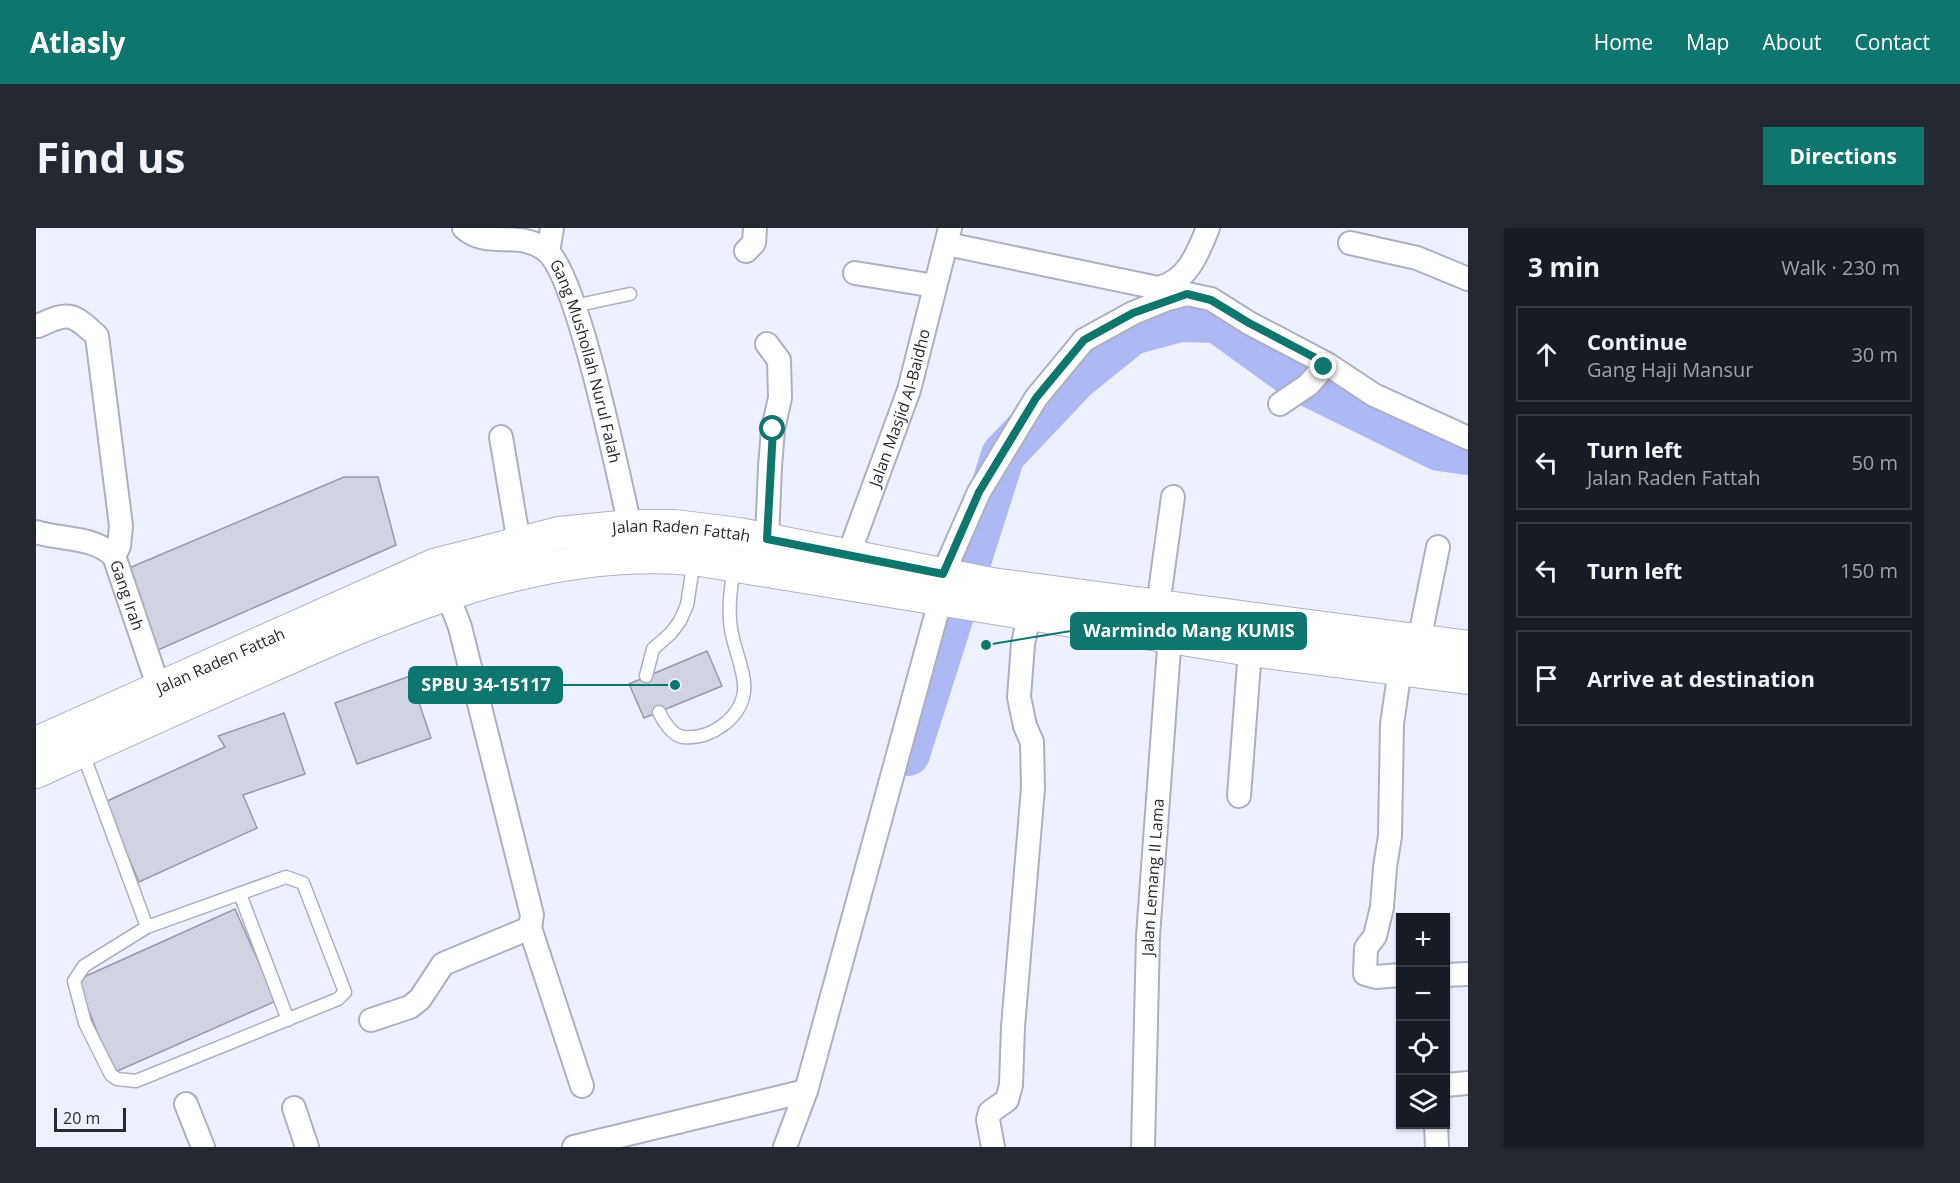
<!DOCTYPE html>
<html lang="en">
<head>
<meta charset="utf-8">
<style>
  body { margin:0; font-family:"Open Sans",sans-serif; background:#242831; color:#f1f3f6 }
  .controls { position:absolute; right:18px; bottom:18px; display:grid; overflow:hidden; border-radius:0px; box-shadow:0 2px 4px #0004 }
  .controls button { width:54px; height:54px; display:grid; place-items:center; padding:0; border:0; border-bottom:2px solid #363941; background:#171b24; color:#f1f3f6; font:30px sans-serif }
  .scale { position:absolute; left:18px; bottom:15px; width:72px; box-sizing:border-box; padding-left:6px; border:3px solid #292a30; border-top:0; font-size:16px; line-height:21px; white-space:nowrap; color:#292a30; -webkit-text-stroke:4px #edf0ff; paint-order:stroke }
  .stop { position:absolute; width:18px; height:18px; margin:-14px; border:4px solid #0f766e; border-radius:50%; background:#fff }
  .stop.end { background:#0f766e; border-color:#fff; box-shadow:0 2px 6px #0008 }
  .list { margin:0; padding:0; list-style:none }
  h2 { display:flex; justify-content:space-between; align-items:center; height:78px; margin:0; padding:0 24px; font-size:26px }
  h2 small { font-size:20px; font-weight:400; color:#9ea1a6 }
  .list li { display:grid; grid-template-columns:39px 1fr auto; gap:18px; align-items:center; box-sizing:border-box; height:96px; margin:0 12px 12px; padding:0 12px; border:2px solid #363941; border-radius:0px }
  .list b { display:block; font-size:22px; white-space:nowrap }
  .list p { margin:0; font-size:20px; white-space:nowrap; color:#9ea1a6 }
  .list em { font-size:20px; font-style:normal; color:#9ea1a6 }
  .icon { flex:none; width:33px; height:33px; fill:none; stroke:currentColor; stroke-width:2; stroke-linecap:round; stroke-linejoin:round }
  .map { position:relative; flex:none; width:1432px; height:919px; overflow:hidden; border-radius:0px }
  header { display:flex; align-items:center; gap:36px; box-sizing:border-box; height:84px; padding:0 30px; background:#0f766e; color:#fff }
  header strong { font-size:28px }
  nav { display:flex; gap:33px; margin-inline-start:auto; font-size:21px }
  .intro { display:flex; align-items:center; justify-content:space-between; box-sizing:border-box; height:144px; padding:0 36px }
  h1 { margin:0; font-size:42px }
  .button { padding:15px 27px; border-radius:0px; background:#0f766e; color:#fff; font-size:21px; font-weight:700 }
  main { display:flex; gap:36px; padding:0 36px }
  aside { flex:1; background:#171b24; border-radius:0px; box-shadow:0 2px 4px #0004 }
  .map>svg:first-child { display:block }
</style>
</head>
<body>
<header>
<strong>Atlasly</strong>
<nav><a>Home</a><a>Map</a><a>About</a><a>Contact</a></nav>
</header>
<div class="intro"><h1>Find us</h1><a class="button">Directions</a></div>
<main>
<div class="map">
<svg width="1432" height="919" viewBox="0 0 1432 919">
  <rect width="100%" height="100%" fill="#edf0ff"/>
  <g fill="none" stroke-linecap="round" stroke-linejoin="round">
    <polyline stroke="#aeb8f4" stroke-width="44" points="872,526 967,227 1039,151 1096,105 1144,92 1181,93 1263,152 1403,221 1432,225"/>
  </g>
  <g fill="#cfd2e1" stroke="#9799a7" stroke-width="1.5">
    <polygon points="308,249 342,249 360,317 122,422 93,340"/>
    <polygon points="671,423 686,458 608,490 593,456"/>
    <polygon points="374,448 395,510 321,536 299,475"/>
    <polygon points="248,485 269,546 207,567 221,600 103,654 69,574 189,519 182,508"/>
    <polygon points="199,681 240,773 77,845 41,752"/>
  </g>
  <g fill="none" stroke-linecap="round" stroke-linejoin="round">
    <g stroke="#adb0be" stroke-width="15">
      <g id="lane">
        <polyline points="538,78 594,66"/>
        <polyline points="610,448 617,421 635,405 644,393 651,377 658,332"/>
        <path d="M623,484C627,493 637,508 647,509C674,512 704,491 708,464C710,446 699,423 696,406C691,384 695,359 698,337"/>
        <polyline points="46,523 111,699 250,649 267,655 309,764 302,771 100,853 81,851 75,847 49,795 38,753 48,738 111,699"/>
        <polyline points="204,666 252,792"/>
      </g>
    </g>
    <g stroke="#adb0be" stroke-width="26">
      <g id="street">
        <path id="s1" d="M428,0C452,22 484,0 512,24C543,54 582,247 594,298"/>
        <polyline points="1314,15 1381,30 1432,51"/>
        <path d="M911,16L1122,60C1151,54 1162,25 1172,0"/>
        <polyline points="710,23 718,15 719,0"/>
        <polyline points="512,24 516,0"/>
        <polyline points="819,45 899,58"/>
        <path d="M2,98C33,83 36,85 61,108L85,298L83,318L78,328"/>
        <polyline points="1244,176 1272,157 1291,136"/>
        <polyline points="465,209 483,315"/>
        <path id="s2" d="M0,304C26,312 57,308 78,328L128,475"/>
        <polyline points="731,311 734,239 737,201 744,170 743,132 731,116"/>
        <path id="s3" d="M807,342L873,162L914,0"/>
        <polyline points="907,346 943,264 1000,170 1048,112 1097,85 1129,72 1151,66 1175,71 1213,95 1291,136 1338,167 1432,210"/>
        <polyline points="1122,378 1137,269"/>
        <polyline points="1383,413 1402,319"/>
        <polyline points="1364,441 1356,496 1354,608 1349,639 1346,679 1339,708 1330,720 1329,746 1340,749 1364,747"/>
        <polyline points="1203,568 1214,422"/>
        <polyline points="494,700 546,858"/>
        <polyline points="1410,747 1432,746"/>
        <polyline points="335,792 374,779 384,771 407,736 494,700 496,687 424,399 406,352"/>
        <polyline points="1410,857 1432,855"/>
        <polyline points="150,876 167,919"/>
        <polyline points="258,880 271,919"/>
        <polyline points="1400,896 1401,919"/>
        <polyline points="538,919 770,863"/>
        <polyline points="749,919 770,863 904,373"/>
        <polyline points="957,919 952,892 954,884 971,872 975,857 977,799 997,560 996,514 989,498 983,469 987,416 993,387"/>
        <path id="s4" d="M1107,919L1112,708L1135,393"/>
      </g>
    </g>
    <g stroke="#adb0be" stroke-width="34">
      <g id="secondary">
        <path id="s5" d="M0,515L398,337L523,305L594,298H639L703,306L956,356L1432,419"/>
        <path d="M0,544C74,510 149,476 224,443C360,382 505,317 658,331L1214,422L1432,450"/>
      </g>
    </g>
    <use href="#lane" stroke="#fff" stroke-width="12"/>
    <use href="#street" stroke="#fff" stroke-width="22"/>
    <use href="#secondary" stroke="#fff" stroke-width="32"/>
  </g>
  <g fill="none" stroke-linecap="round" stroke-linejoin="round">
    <polyline stroke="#0f766e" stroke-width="8" points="737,201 731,311 907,346 943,264 1000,170 1048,112 1097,85 1151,66 1175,72 1213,95 1291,136 1288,139"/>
  </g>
  <g text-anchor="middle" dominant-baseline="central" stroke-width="5" stroke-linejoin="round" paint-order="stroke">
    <g font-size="16" fill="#292a30" stroke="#edf0ff">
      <text stroke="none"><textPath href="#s1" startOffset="206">Gang Mushollah Nurul Falah</textPath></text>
      <text stroke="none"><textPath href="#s3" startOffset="172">Jalan Masjid Al-Baidho</textPath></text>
      <text stroke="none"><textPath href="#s5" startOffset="688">Jalan Raden Fattah</textPath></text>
      <text stroke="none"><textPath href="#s2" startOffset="124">Gang Irah</textPath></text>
      <text stroke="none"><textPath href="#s5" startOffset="202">Jalan Raden Fattah</textPath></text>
      <text stroke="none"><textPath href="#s4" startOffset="270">Jalan Lemang II Lama</textPath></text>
    </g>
  </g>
  <path fill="none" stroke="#0f766e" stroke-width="2" d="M950 417L1035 403M639 457L526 457"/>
  <g fill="#0f766e" stroke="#edf0ff" stroke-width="2">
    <circle cx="950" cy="417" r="6"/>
    <circle cx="639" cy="457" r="6"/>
  </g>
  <g fill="#0f766e" stroke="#0f766e" stroke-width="2">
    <rect x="1035" y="385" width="235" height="36" rx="6"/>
    <rect x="373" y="439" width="153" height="36" rx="6"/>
  </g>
  <g font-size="18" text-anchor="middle" font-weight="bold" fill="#fff">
    <text x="1153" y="409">Warmindo Mang KUMIS</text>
    <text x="450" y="463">SPBU 34-15117</text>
  </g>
</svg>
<div class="controls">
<button>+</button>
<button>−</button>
<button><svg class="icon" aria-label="locate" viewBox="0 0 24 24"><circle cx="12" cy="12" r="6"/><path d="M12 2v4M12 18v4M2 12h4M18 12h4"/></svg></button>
<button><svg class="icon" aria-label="layers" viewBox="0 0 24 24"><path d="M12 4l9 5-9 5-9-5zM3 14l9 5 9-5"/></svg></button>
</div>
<div class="scale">20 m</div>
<div class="stop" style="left:737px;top:201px"></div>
<div class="stop end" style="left:1288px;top:139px"></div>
</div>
<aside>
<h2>3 min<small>Walk · 230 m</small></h2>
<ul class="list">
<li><svg class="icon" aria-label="ahead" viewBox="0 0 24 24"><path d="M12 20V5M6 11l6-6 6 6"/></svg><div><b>Continue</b><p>Gang Haji Mansur</p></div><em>30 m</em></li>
<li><svg class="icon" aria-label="left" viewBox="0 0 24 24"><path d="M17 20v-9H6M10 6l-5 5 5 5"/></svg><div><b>Turn left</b><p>Jalan Raden Fattah</p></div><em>50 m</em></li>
<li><svg class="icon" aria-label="left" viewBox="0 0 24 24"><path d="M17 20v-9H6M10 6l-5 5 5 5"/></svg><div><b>Turn left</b></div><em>150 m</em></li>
<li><svg class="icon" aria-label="arrive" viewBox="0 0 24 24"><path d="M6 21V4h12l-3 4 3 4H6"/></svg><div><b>Arrive at destination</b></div></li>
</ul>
</aside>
</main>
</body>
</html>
